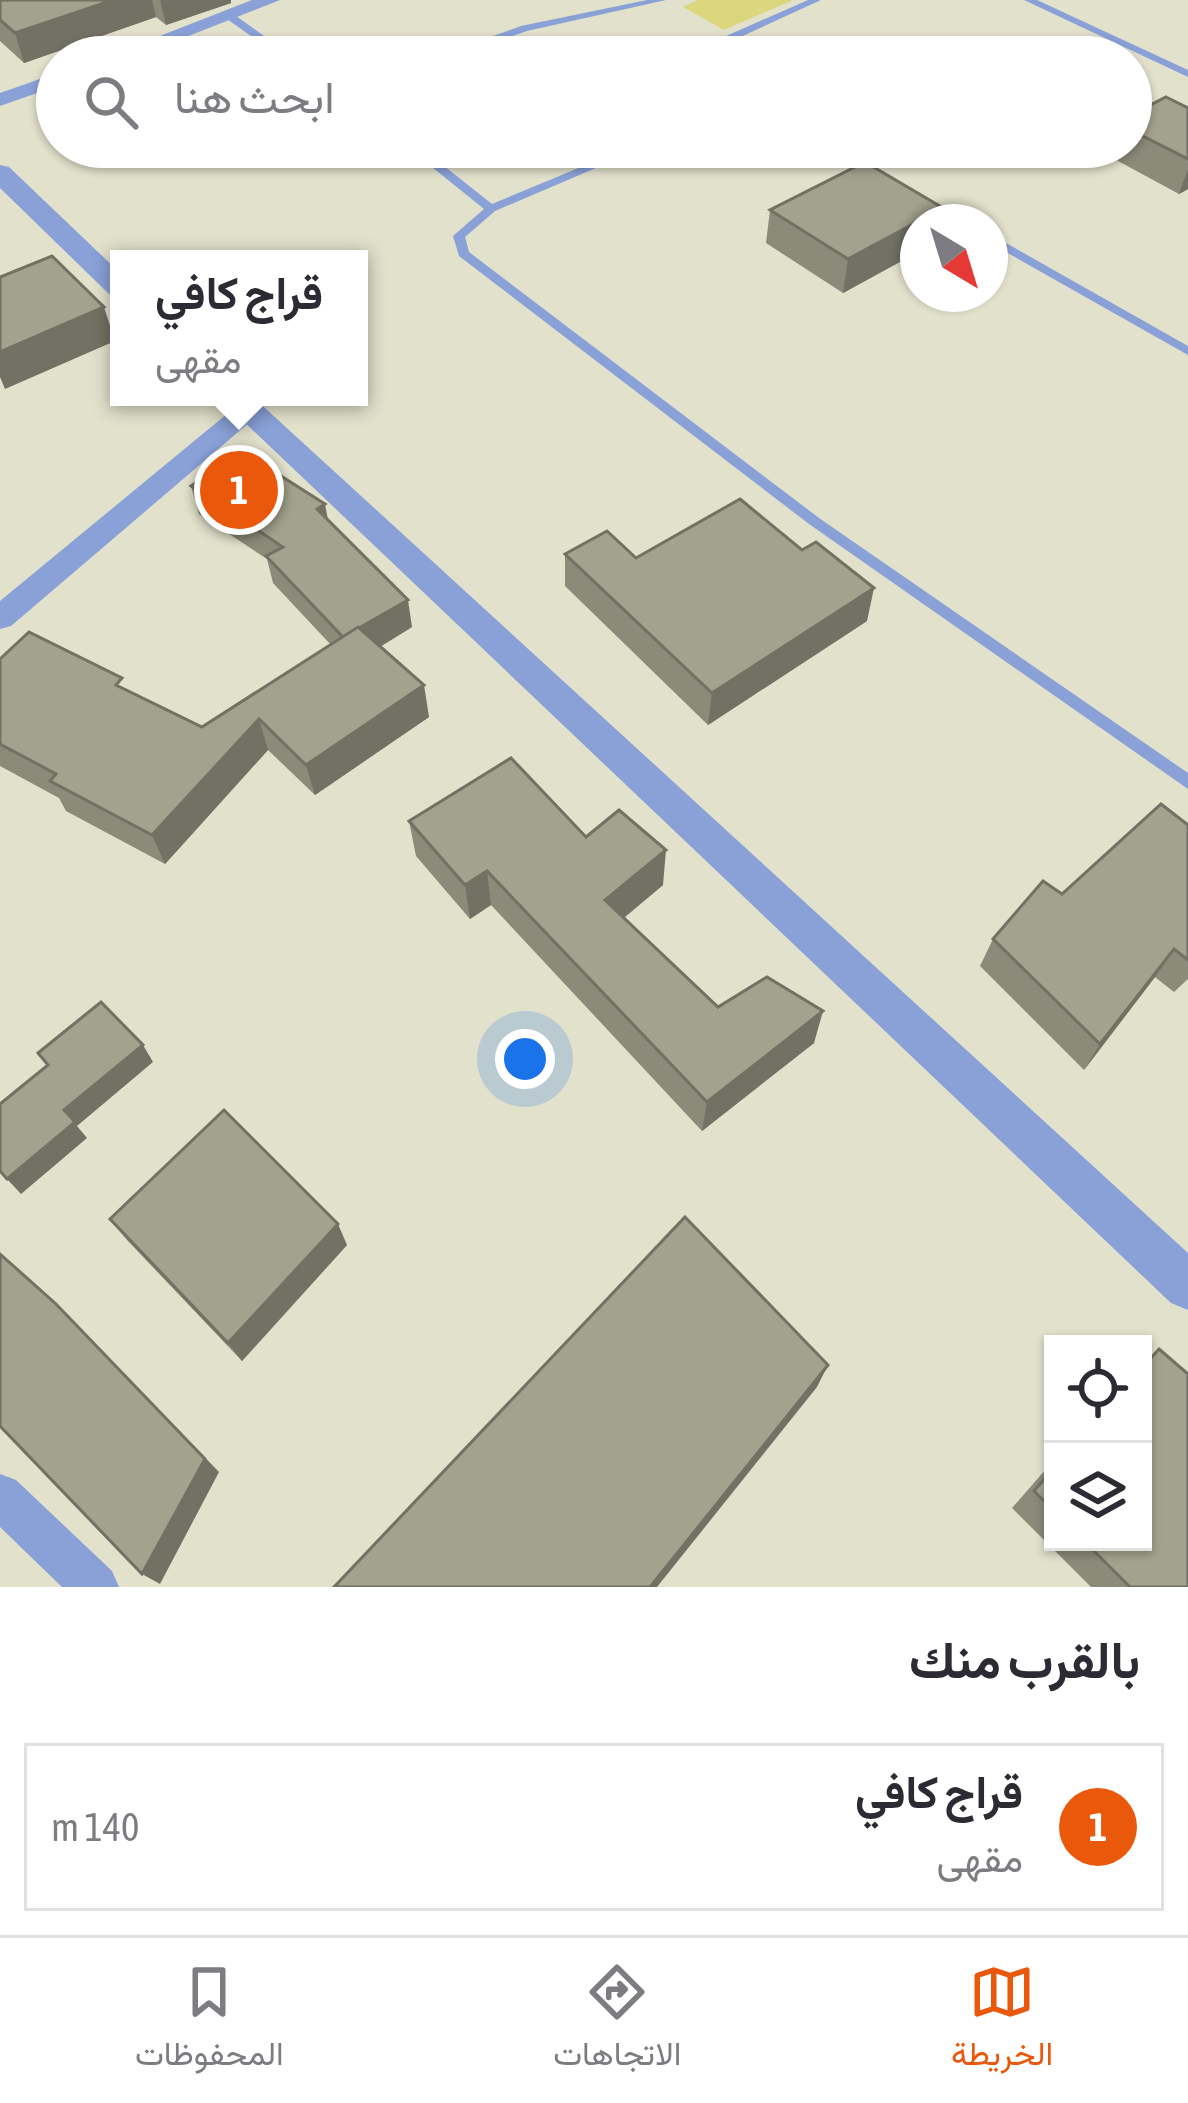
<!DOCTYPE html>
<html lang="ar">
<head>
<meta charset="utf-8">
<style>
  body { margin:0; font-family:"Asap Condensed",Vazirmatn,sans-serif; background:#f7f7f7; color:#2b2b33; direction:rtl }
  .controls { position:absolute; right:36px; bottom:36px; display:grid; overflow:hidden; border-radius:0px; box-shadow:0 3px 9px #0004 }
  .controls button { width:108px; height:108px; display:grid; place-items:center; padding:0; border:0; border-bottom:3px solid #e1e1e2; background:#fff; color:#2b2b33; font:60px sans-serif }
  .compass { position:absolute; left:900px; top:204px; width:108px; height:108px; border-radius:50%; background:#fff; box-shadow:0 3px 9px #0004; rotate:142deg }
  .you { position:absolute; left:525px; top:1059px; width:42px; height:42px; margin:-30px; border:9px solid #fff; border-radius:50%; background:#1a73e8; box-shadow:0 0 0 18px #1a73e833 }
  .badge { display:grid; place-items:center; width:78px; height:78px; border-radius:50%; background:#ea580c; color:#fff; font-size:39px; font-weight:700 }
  .pin { position:absolute; translate:-50% -50%; border:6px solid #fff; box-shadow:0 3px 12px #0006 }
  .popup { position:absolute; left:110px; top:250px; width:258px; height:156px; box-sizing:border-box; display:grid; place-content:center; border-radius:0px; background:#fff; filter:drop-shadow(0 3px 9px #0005); font-size:39px; white-space:nowrap; color:#7c7c81 }
  .popup b { font-size:45px; color:#2b2b33 }
  .popup::after { content:''; position:absolute; left:50%; top:100%; margin-left:-24px; border:24px solid transparent; border-top-color:#fff }
  .list { margin:0; padding:0; list-style:none }
  h2 { display:flex; justify-content:space-between; align-items:center; height:156px; margin:0; padding:0 48px; font-size:51px }
  h2 small { font-size:39px; font-weight:400; color:#7c7c81 }
  .list li { display:grid; grid-template-columns:78px 1fr auto; gap:36px; align-items:center; box-sizing:border-box; height:168px; margin:0 24px 24px; padding:0 24px; border:3px solid #e1e1e2; border-radius:0px }
  .list b { display:block; font-size:45px; white-space:nowrap }
  .list p { margin:0; font-size:39px; white-space:nowrap; color:#7c7c81 }
  .list em { font-size:39px; font-style:normal; color:#7c7c81 }
  .icon { flex:none; width:66px; height:66px; fill:none; stroke:currentColor; stroke-width:2; stroke-linecap:round; stroke-linejoin:round }
  .map { position:relative; flex:none; width:1188px; height:1587px; overflow:hidden; direction:ltr }
  .search { position:absolute; background:#fff; box-shadow:0 3px 9px #0004; left:36px; right:36px; top:36px; height:132px; display:flex; align-items:center; gap:30px; box-sizing:border-box; padding:0 42px; border-radius:66px; color:#7c7c81; font-size:45px }
  .sheet { height:348px; background:#fff }
  nav { display:flex; justify-content:space-around; align-items:center; box-sizing:border-box; height:168px; border-top:3px solid #e1e1e2; background:#fff; font-size:33px; color:#7c7c81 }
  nav a { display:grid; justify-items:center; gap:6px }
  nav .on { color:#ea580c }
  .map>svg:first-child { display:block }
</style>
</head>
<body>
<div class="map">
<svg width="1188" height="1587" viewBox="0 0 1188 1587">
  <rect width="100%" height="100%" fill="#e1e1cc"/>
  <polygon fill="#dcd67d" points="698,0 793,0 724,30 683,7"/>
  <g fill="none" stroke-linecap="round" stroke-linejoin="round">
    <g fill="#8aa1d8" fill-rule="evenodd">
      <polygon points="647,0 666,0 527,31 450,57 435,57 521,26"/>
      <polygon points="808,0 821,0 725,44 715,57 705,57 717,40"/>
      <polygon points="1024,0 1037,0 1188,70 1188,77"/>
      <polygon points="224,13 232,13 293,57 281,57 224,17"/>
      <polygon points="407,147 420,147 492,204 629,147 645,147 495,211 465,237 469,252 819,518 1188,773 1188,789 809,524 459,256 453,236 484,209"/>
      <polygon points="824,147 838,147 884,174 874,176"/>
      <polygon points="926,199 966,220 968,222 953,222 922,204 922,200"/>
      <polygon points="990,234 1188,346 1188,355 990,243"/>
    </g>
    <g fill="#8aa1d8" fill-rule="evenodd">
      <polygon points="252,0 280,0 135,57 106,57"/>
      <polygon points="57,73 57,86 0,106 0,93"/>
      <polygon points="248,401 257,404 261,410 257,416 11,626 0,629 0,601 239,404"/>
      <polygon points="0,1474 16,1480 112,1571 119,1587 62,1587 0,1527"/>
    </g>
    <g fill="#8aa1d8" fill-rule="evenodd">
      <polygon points="0,165 9,167 119,272 119,297 109,294 0,188"/>
      <polygon points="218,397 253,397 1188,1253 1188,1310 1171,1303"/>
    </g>
  </g>
  <g fill="#8c8b7a">
    <polygon points="0,0 231,0 231,3 166,25 156,17 24,63 0,41"/>
    <polygon points="1188,108 1188,189 1179,194 1107,155 1109,147 1131,147 1131,115"/>
    <polygon points="943,208 940,222 918,222 918,252 843,293 766,243 770,210"/>
    <polygon points="191,486 328,520 412,627 380,647 429,717 315,795 268,750 165,864 66,811 59,798 0,766 0,659 127,690 202,727 331,645 273,583 267,559 199,514"/>
    <polygon points="565,554 636,558 867,621 708,725 565,586"/>
    <polygon points="409,821 586,837 663,885 624,918 718,1007 814,1043 702,1131 491,905 470,919 416,856"/>
    <polygon points="1188,825 1188,979 1174,992 1155,977 1084,1070 980,966 993,939 1062,894"/>
    <polygon points="110,1219 347,1245 242,1361 127,1240"/>
    <polygon points="1159,1349 1188,1587 1091,1587 1012,1508 1053,1461 1053,1542 1143,1542 1143,1362"/>
  </g>
  <g fill="#727163">
    <polygon points="113,0 152,0 156,17 24,63 15,33"/>
    <polygon points="160,0 231,0 231,3 166,25"/>
    <polygon points="1188,169 1188,189 1179,194"/>
    <polygon points="943,208 940,222 918,222 918,252 843,293 848,259"/>
    <polygon points="104,307 115,341 5,389 0,377 0,352"/>
    <polygon points="325,504 330,531 317,509"/>
    <polygon points="874,588 867,621 708,725 712,693"/>
    <polygon points="408,600 412,627 350,665 344,638"/>
    <polygon points="424,685 429,717 315,795 306,765"/>
    <polygon points="259,719 268,750 165,864 152,835"/>
    <polygon points="666,850 663,885 604,934 605,900"/>
    <polygon points="487,871 491,905 470,919 465,885"/>
    <polygon points="1174,949 1155,977 1084,1070 1100,1044"/>
    <polygon points="823,1011 814,1043 702,1131 707,1102"/>
    <polygon points="143,1045 153,1062 77,1126 87,1138 21,1194 7,1179 64,1110"/>
    <polygon points="338,1224 347,1245 242,1361 228,1343"/>
    <polygon points="56,1304 219,1472 160,1584 142,1574"/>
    <polygon points="828,1365 817,1387 657,1587 650,1587"/>
  </g>
  <g fill="#a3a28e" stroke="#727163" stroke-width="3">
    <polygon points="0,0 113,0 15,33 0,20"/>
    <polygon points="1166,97 1188,108 1188,159 1131,130 1131,115"/>
    <polygon points="865,162 943,208 848,259 770,210"/>
    <polygon points="52,256 104,307 0,352 0,277"/>
    <polygon points="242,451 325,504 317,509 408,600 343,637 266,556 283,547 191,486"/>
    <polygon points="740,499 802,550 816,542 874,588 712,693 565,554 607,531 636,558"/>
    <polygon points="358,627 424,685 306,765 259,719 152,835 50,781 56,774 0,744 0,659 29,632 122,678 116,685 202,727"/>
    <polygon points="511,758 586,837 619,810 666,850 605,900 718,1007 767,977 823,1011 707,1102 487,871 465,885 409,821"/>
    <polygon points="1161,804 1188,825 1188,960 1174,949 1100,1044 993,939 1043,881 1062,894"/>
    <polygon points="101,1002 143,1045 64,1110 75,1122 7,1179 0,1171 0,1104 48,1065 38,1053"/>
    <polygon points="224,1110 338,1224 228,1343 110,1219"/>
    <polygon points="685,1217 828,1365 650,1587 334,1587"/>
    <polygon points="0,1254 56,1304 205,1459 142,1574 0,1426"/>
    <polygon points="1159,1349 1188,1374 1188,1587 1130,1587 1085,1542 1143,1542 1143,1367"/>
    <polygon points="1053,1469 1053,1510 1034,1491"/>
  </g>
</svg>
<div class="controls">
<button><svg class="icon" aria-label="locate" viewBox="0 0 24 24"><circle cx="12" cy="12" r="6"/><path d="M12 2v4M12 18v4M2 12h4M18 12h4"/></svg></button>
<button><svg class="icon" aria-label="layers" viewBox="0 0 24 24"><path d="M12 4l9 5-9 5-9-5zM3 14l9 5 9-5"/></svg></button>
</div>
<svg class="compass" viewBox="-18 -18 36 36"><path d="M0-13l5 13h-10z" fill="#e53935"/><path d="M0 13l5-13h-10z" fill="#7c7c81"/></svg>
<div class="you"></div>
<div class="pin badge" style="left:239px;top:490px">1</div>
<div class="popup"><b>قراج كافي</b>مقهى</div>
<div class="search"><svg class="icon" aria-label="search" viewBox="0 0 24 24"><circle cx="10" cy="10" r="6"/><path d="M15 15l6 6"/></svg>ابحث هنا</div>
</div>
<section class="sheet">
<h2>بالقرب منك<small></small></h2>
<ul class="list">
<li><span class="badge">1</span><div><b>قراج كافي</b><p>مقهى</p></div><em>140 m</em></li>
</ul>
</section>
<nav>
<a class="on"><svg class="icon" aria-label="map" viewBox="0 0 24 24"><path d="M3 6l6-2 6 2 6-2v14l-6 2-6-2-6 2zM9 4v14M15 6v14"/></svg>الخريطة</a>
<a><svg class="icon" aria-label="directions" viewBox="0 0 24 24"><path d="M12 3l9 9-9 9-9-9zM9 14v-3h6M13 9l2 2-2 2"/></svg>الاتجاهات</a>
<a><svg class="icon" aria-label="saved" viewBox="0 0 24 24"><path d="M7 4h10v16l-5-4-5 4z"/></svg>المحفوظات</a>
</nav>
</body>
</html>
